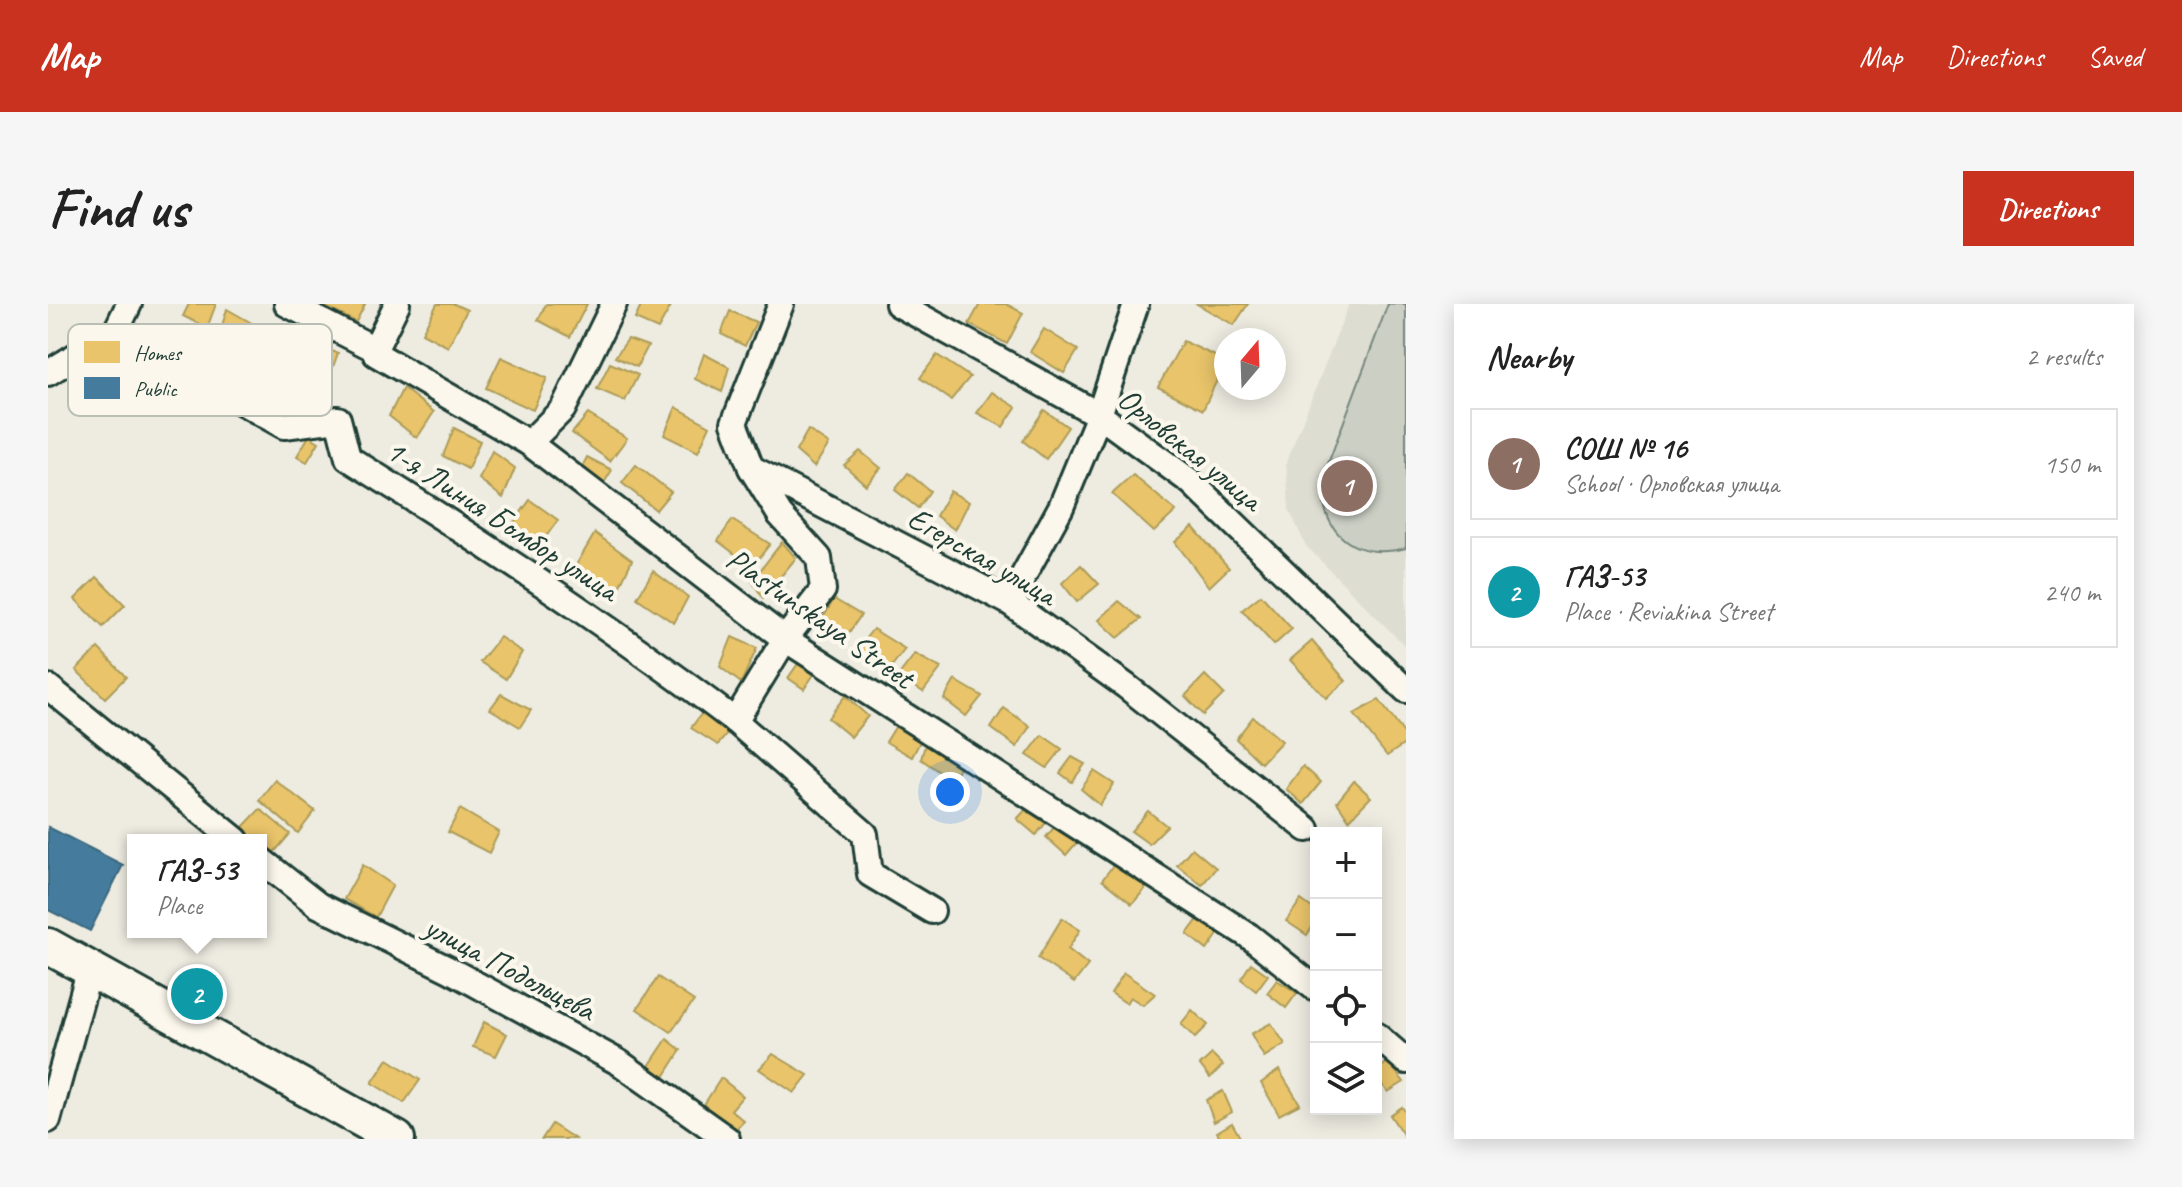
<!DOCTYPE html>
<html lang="en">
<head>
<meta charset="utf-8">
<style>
  body { margin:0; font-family:Caveat,sans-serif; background:#f6f6f6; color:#222 }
  .controls { position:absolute; right:24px; bottom:24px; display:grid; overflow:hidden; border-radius:0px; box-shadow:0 4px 20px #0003 }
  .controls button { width:72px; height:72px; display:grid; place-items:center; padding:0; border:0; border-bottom:2px solid #e0e0e0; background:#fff; color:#222; font:40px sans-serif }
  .compass { position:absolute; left:1166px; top:24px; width:72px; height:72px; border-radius:50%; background:#fff; box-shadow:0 4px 20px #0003; rotate:19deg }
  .you { position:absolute; left:902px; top:488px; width:28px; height:28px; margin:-20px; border:6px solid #fff; border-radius:50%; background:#1a73e8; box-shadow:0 0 0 12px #1a73e833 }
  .badge { display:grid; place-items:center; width:52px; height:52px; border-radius:50%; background:#c8321e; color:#fff; font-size:26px; font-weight:700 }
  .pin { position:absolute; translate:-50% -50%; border:4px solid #fff; box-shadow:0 2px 8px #0006 }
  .popup { position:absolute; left:79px; top:530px; width:140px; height:104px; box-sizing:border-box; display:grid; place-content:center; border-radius:0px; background:#fff; filter:drop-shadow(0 2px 6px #0005); font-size:26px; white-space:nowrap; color:#767676 }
  .popup b { font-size:30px; color:#222 }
  .popup::after { content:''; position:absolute; left:50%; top:100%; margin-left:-16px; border:16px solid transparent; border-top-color:#fff }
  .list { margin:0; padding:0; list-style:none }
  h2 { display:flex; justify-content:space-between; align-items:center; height:104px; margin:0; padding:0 32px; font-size:34px }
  h2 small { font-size:26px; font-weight:400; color:#767676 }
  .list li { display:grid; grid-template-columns:52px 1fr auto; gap:24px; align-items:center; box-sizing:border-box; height:112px; margin:0 16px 16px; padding:0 16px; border:2px solid #e0e0e0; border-radius:0px }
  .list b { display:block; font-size:30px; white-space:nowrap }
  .list p { margin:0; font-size:26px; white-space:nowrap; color:#767676 }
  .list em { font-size:26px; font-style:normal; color:#767676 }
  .icon { flex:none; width:44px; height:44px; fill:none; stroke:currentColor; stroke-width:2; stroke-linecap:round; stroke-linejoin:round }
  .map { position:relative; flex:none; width:1358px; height:835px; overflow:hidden; border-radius:0px }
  header { display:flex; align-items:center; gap:48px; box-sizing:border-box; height:112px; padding:0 40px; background:#c8321e; color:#fff }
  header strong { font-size:38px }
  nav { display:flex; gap:44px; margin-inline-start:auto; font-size:28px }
  .intro { display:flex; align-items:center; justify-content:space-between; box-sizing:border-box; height:192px; padding:0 48px }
  h1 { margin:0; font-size:56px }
  .button { padding:20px 36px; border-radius:0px; background:#c8321e; color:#fff; font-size:28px; font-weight:700 }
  main { display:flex; gap:48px; padding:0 48px }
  aside { flex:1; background:#fff; border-radius:0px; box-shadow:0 4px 20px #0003 }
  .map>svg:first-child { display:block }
</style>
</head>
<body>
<header>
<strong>Map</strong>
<nav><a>Map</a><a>Directions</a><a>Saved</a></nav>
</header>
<div class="intro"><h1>Find us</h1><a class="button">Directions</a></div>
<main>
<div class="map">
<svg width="1358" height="835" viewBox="0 0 1358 835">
  <rect width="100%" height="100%" fill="#eeece1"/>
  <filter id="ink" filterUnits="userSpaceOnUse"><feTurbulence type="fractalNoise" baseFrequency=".0125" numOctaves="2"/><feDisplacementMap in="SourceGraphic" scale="16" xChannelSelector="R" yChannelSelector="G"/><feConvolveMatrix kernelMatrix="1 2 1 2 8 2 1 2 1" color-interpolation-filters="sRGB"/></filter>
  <g filter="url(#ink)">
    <polygon fill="#ddddd2" points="1301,0 1358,0 1358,343 1258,242 1241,205 1238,159"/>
    <path fill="#cbcfc4" stroke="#75867c" stroke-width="2" d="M1340,0H1358V244C1304,257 1271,228 1275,173Z"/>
    <g fill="#e9c46a" stroke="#ac9c5a" stroke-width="2">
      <polygon points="141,0 168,0 159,24 135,12"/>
      <polygon points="271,0 317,0 308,18"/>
      <polygon points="389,0 406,0 419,6 400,43 374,29"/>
      <polygon points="498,0 539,0 522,33 490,16"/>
      <polygon points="594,0 623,2 610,25 587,15"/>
      <polygon points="932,0 958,0 975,9 959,40 921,20"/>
      <polygon points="1149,0 1200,0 1186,21"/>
      <polygon points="179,5 207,21 199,46 171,32"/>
      <polygon points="682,7 708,18 697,42 673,30"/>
      <polygon points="996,25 1030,46 1016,69 982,48"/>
      <polygon points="580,35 600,42 589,63 567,53"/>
      <polygon points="1135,37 1178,57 1155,106 1110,83"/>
      <polygon points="256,39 290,49 279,80 250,68"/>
      <polygon points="656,50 681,63 674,88 647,75"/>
      <polygon points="889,51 922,73 903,96 872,74"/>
      <polygon points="453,53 499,74 485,106 438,84"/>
      <polygon points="562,59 590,71 577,97 549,85"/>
      <polygon points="355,84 386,108 369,134 341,112"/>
      <polygon points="944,88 968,103 955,123 929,109"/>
      <polygon points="628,103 662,122 650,148 616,131"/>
      <polygon points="996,106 1020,123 998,155 975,137"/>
      <polygon points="540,110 579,134 562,157 524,129"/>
      <polygon points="406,124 432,137 420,165 395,152"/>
      <polygon points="760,126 781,140 766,163 748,147"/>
      <polygon points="261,132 271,138 259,158 249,152"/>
      <polygon points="444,147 467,164 455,194 431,175"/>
      <polygon points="812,147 833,164 818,181 796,161"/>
      <polygon points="539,153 564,166 556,179 532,167"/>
      <polygon points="588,161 623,188 608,206 574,179"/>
      <polygon points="860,169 882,187 870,204 847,186"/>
      <polygon points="1085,171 1128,207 1106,228 1064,190"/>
      <polygon points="902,187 921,198 907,226 888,212"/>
      <polygon points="482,196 510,216 486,249 458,229"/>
      <polygon points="684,216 722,240 704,263 670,237"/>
      <polygon points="1145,223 1181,264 1161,283 1127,238"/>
      <polygon points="547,229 584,256 565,296 524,268"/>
      <polygon points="734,238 748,254 715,294 704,277"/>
      <polygon points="1033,261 1051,280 1029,298 1014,279"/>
      <polygon points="605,267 640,293 626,319 589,294"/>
      <polygon points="49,273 77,301 55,323 27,295"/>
      <polygon points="1213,291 1244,325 1226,341 1194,306"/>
      <polygon points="786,295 813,311 798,333 772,319"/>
      <polygon points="1071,297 1093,315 1070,334 1051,316"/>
      <polygon points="825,325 857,345 840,367 809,345"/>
      <polygon points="452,333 474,348 458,375 432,358"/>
      <polygon points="684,333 709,344 693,379 672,363"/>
      <polygon points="1264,337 1298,377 1278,394 1242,356"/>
      <polygon points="50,344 78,373 57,394 28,366"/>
      <polygon points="867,350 893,364 875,388 850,372"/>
      <polygon points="754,354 769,366 756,385 740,374"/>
      <polygon points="1157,371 1176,390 1155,411 1137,392"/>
      <polygon points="907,376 934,392 918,412 896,395"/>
      <polygon points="453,390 483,406 472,423 442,405"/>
      <polygon points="797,392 820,412 803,433 780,414"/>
      <polygon points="1331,396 1358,432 1358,439 1339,452 1306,410"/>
      <polygon points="956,404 982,422 969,443 943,424"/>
      <polygon points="656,406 684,424 670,441 643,424"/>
      <polygon points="1205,413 1234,437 1213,459 1188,435"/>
      <polygon points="849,420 874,434 864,453 838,438"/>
      <polygon points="994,431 1014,445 999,464 979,451"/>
      <polygon points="879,434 914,457 904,477 873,455"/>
      <polygon points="1024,453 1037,460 1024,478 1012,469"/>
      <polygon points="1255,462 1273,478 1255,500 1238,485"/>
      <polygon points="1046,467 1066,480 1052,501 1033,485"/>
      <polygon points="227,476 267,507 250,529 211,496"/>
      <polygon points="1306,477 1323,493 1301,516 1289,498"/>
      <polygon points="982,501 1001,515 988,531 969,515"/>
      <polygon points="212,505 242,530 222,553 213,545 213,536 204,536 193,525"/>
      <polygon points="412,505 451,528 441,549 400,528"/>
      <polygon points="1100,507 1119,522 1101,540 1083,527"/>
      <polygon points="1009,520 1032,535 1018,551 998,533"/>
      <polygon points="1144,544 1168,564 1154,581 1129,561"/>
      <polygon points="1066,560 1099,583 1084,600 1054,576"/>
      <polygon points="315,561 345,581 328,613 296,595"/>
      <polygon points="1253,596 1268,607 1268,617 1259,631 1238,617"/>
      <polygon points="1014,614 1032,626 1020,645 1040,661 1026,679 990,654"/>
      <polygon points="1151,614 1171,629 1159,646 1139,630"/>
      <polygon points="1203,659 1220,671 1208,687 1193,675"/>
      <polygon points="1076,669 1107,690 1095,701 1082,693 1078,699 1063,689"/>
      <polygon points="610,673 646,697 623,728 589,705"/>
      <polygon points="1229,676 1249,689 1238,704 1219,689"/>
      <polygon points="1144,706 1160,721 1147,734 1133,720"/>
      <polygon points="436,718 459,730 448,752 425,743"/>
      <polygon points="1223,719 1237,740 1216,753 1203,730"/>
      <polygon points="619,735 633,746 614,776 599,765"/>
      <polygon points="725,750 760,771 746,789 711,765"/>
      <polygon points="1164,750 1175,761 1162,774 1152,761"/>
      <polygon points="340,755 372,776 356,799 324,779"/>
      <polygon points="1340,758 1356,778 1340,788 1328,773 1328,767"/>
      <polygon points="1231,766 1252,800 1231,811 1213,779"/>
      <polygon points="673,774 695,792 683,806 696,817 684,829 655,802"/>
      <polygon points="1175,787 1184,808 1166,818 1158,796"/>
      <polygon points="1354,803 1358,809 1358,835 1342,811"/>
      <polygon points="1184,819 1193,835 1173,835 1169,828"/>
      <polygon points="504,820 527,835 494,835"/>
    </g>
    <polygon fill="#457b9d" stroke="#3a687e" stroke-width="2" points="0,523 75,561 42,627 0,606"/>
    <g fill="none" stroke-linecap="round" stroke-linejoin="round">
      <g stroke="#1f3d34" stroke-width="30">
        <g id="street">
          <polyline points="239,0 327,45 328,50 481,139 737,335 1201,632 1268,685"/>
          <polyline points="733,0 686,119 703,164 961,298 1078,382 1259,525"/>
          <polyline points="850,0 1051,111 1143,178 1358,386"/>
          <path d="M68,27L236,122L290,115L300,154C433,237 562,322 687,417L737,335L775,286L771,254L732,211L703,164"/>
          <polyline points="327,45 349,0"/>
          <polyline points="0,69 68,27 81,0"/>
          <polyline points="481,139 515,105 566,0"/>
          <polyline points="961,298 1013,203 1051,111 1088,0"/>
          <polyline points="0,383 188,536"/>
          <polyline points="687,417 817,530 822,570 884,607"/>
          <polyline points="213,556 270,601 402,666 572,759 679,835"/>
          <polyline points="1328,731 1358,757"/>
          <polyline points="0,816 42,664"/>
        </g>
      </g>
      <g stroke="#1f3d34" stroke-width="40">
        <polyline id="secondary" points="0,642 349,835"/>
      </g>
      <use href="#street" stroke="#fbf7ec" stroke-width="24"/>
      <use href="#secondary" stroke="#fbf7ec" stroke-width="34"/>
    </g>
  </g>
  <g text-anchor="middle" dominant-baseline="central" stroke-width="8" stroke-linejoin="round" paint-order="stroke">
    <g font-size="32" fill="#1f3d34" stroke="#fbf7ec">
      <text transform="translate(1142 145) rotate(39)">Орловская улица</text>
      <text transform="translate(454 216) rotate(33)">1-я Линия Бомбор улица</text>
      <text transform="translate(934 252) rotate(30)">Егерская улица</text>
      <text transform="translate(772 314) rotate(35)">Plastunskaya Street</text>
      <text transform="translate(462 664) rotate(28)">улица Подольцева</text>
    </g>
  </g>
  <rect x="20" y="20" width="264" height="92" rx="12" fill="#fbf7ec" stroke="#b9bfb5" stroke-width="2"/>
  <rect x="36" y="37" width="36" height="22" fill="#e9c46a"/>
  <rect x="36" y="73" width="36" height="22" fill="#457b9d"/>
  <g font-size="22" fill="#1f3d34">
    <text x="86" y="56">Homes</text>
    <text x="86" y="92">Public</text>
  </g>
</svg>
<div class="controls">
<button>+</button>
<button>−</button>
<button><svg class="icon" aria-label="locate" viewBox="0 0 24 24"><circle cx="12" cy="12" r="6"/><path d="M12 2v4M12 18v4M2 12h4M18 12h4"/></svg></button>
<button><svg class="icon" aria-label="layers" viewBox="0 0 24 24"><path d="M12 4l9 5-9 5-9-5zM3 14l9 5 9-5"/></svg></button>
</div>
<svg class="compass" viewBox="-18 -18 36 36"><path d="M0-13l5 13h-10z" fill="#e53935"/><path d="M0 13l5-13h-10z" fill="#767676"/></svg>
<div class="you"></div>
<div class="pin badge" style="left:1299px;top:182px;background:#8d6e63">1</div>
<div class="pin badge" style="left:149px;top:690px;background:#0f9aa8">2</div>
<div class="popup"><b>ГАЗ-53</b>Place</div>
</div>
<aside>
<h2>Nearby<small>2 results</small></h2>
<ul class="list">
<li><span class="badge" style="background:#8d6e63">1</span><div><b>СОШ № 16</b><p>School · Орловская улица</p></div><em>150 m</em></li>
<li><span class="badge" style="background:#0f9aa8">2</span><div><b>ГАЗ-53</b><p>Place · Reviakina Street</p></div><em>240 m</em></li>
</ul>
</aside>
</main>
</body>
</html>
